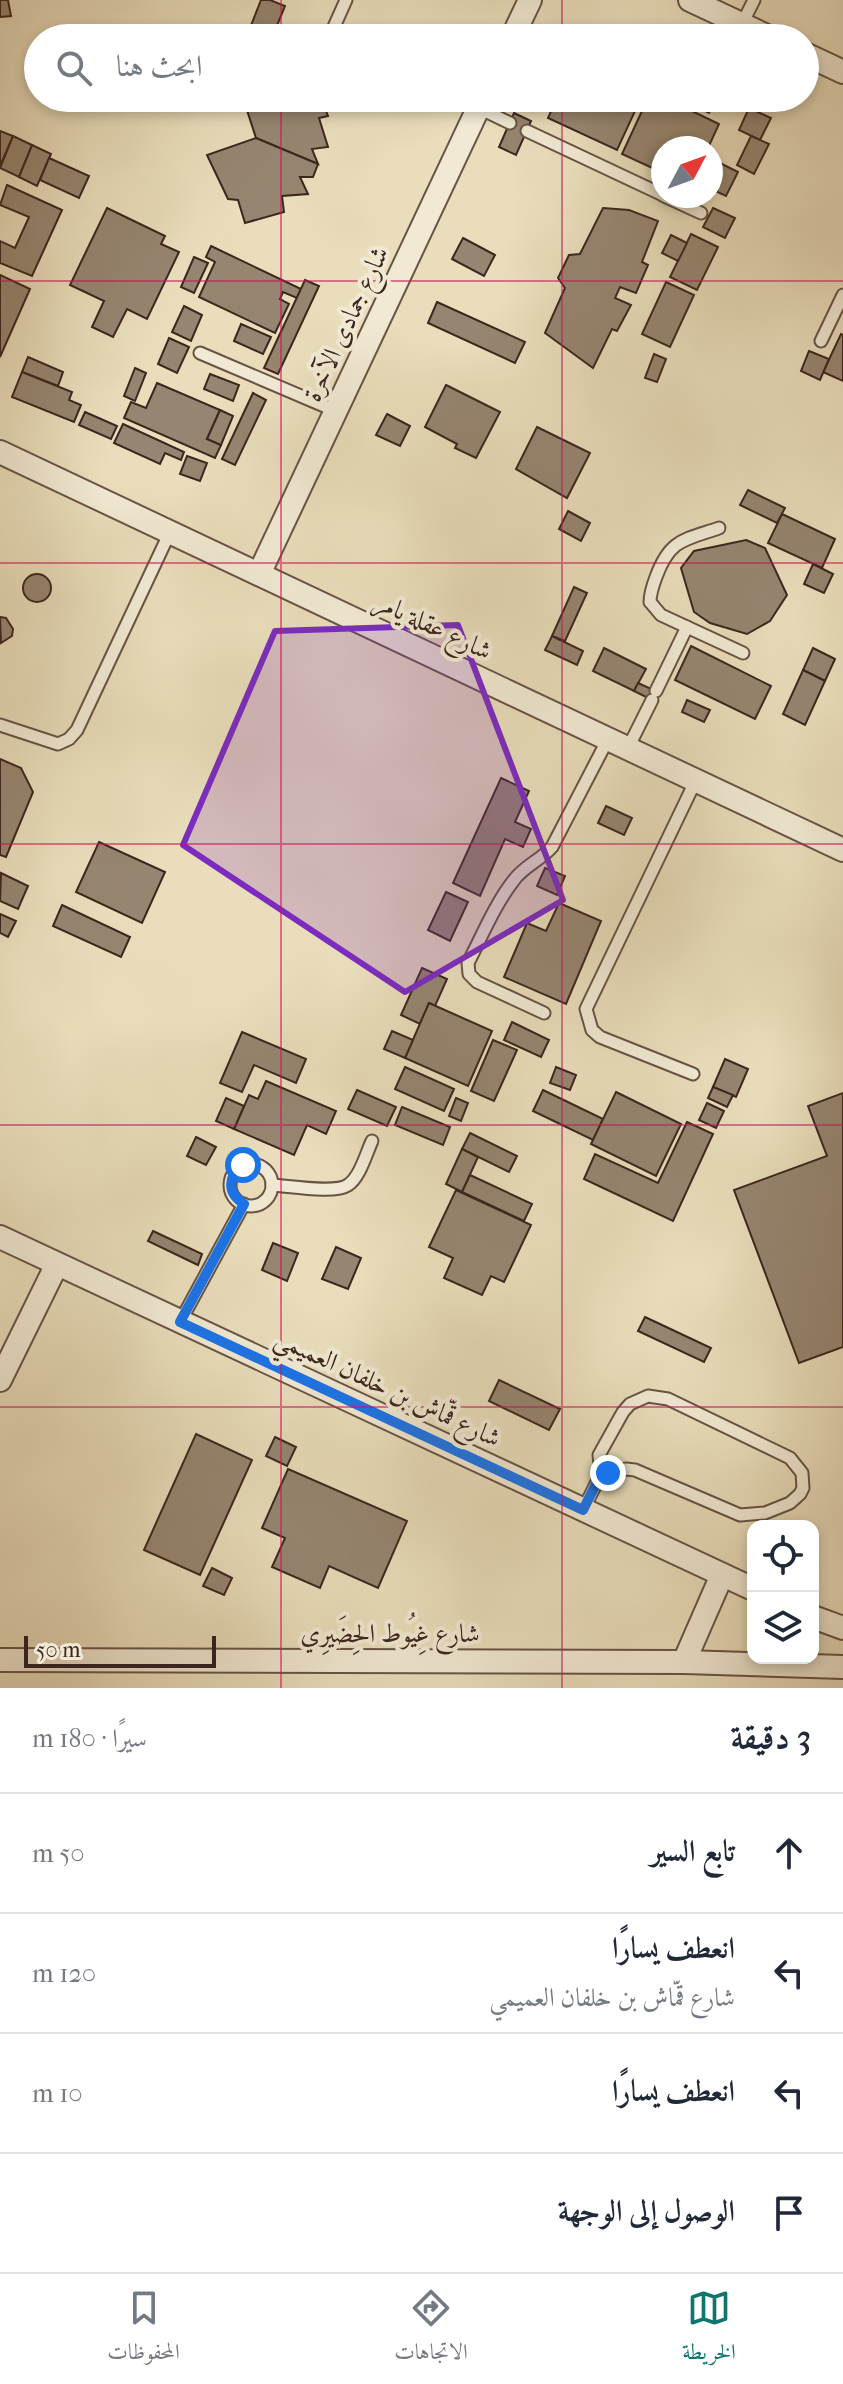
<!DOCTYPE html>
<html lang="ar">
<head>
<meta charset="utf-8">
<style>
  body { margin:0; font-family:"IM FELL French Canon",Amiri,serif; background:#f6f6f7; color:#1f2937; direction:rtl }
  .controls { position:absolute; right:24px; bottom:24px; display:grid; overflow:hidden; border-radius:16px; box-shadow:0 4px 12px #0003 }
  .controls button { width:72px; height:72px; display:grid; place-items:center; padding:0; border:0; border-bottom:2px solid #e0e1e3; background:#fff; color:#1f2937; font:40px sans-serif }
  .compass { position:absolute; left:651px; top:136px; width:72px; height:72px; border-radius:50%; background:#fff; box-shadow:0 4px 12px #0003; rotate:49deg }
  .scale { position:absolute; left:24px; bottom:20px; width:192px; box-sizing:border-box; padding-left:8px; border:4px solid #3c261e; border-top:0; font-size:22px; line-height:28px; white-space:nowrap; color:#3c261e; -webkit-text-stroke:6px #f1e9d3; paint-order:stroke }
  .stop { position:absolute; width:24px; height:24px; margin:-18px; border:6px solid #1a73e8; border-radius:50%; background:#fff }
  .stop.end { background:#1a73e8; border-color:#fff; box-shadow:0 2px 8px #0008 }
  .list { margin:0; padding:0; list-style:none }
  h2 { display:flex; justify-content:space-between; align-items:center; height:104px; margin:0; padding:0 32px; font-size:34px }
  h2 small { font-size:26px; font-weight:400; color:#747a83 }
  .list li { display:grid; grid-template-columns:52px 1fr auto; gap:24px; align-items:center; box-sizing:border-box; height:120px; padding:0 32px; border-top:2px solid #e0e1e3 }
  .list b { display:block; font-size:30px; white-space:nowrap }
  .list p { margin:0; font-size:26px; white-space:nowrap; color:#747a83 }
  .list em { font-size:26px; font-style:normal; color:#747a83 }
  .icon { flex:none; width:44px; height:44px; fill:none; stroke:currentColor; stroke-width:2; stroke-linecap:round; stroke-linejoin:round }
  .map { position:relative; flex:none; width:843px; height:1688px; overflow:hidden; direction:ltr }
  .search { position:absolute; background:#fff; box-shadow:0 4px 12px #0003; left:24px; right:24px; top:24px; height:88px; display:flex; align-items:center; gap:20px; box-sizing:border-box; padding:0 28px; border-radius:44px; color:#747a83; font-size:30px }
  .sheet { height:584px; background:#fff }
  nav { display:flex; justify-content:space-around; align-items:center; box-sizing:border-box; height:112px; border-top:2px solid #e0e1e3; background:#fff; font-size:22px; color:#747a83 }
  nav a { display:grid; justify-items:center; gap:4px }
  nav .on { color:#0f766e }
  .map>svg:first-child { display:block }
</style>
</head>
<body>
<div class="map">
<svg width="843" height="1688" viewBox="0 0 843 1688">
  <rect width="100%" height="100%" fill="#e9ddbb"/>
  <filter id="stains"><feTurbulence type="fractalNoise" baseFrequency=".0025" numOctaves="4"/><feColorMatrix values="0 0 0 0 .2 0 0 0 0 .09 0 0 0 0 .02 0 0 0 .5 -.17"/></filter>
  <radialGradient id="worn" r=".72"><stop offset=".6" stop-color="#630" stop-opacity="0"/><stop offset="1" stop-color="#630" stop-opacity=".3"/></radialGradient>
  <g fill="#968570" stroke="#3c261e" stroke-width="2">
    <polygon points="0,0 8,0 11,16 0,17"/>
    <polygon points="261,0 270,0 285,6 272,38 246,38"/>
    <polygon points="608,28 626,38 603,38"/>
    <polygon points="243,98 321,98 328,116 319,118 328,147 312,149 318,164 256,138"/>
    <polygon points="557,98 641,98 617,150 548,118"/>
    <polygon points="648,98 665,98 719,124 708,148 663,148 663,173 622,154"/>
    <polygon points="690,98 717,98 709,113 687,102"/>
    <polygon points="749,108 771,118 760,140 739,130"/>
    <polygon points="514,113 531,121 516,155 499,147"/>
    <polygon points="0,131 13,136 0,166"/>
    <polygon points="13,136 32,145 19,177 0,168"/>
    <polygon points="751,136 769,144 754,174 737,165"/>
    <polygon points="256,138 318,164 313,177 300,177 308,194 282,196 284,212 245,223 238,200 228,199 207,155"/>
    <polygon points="32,145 51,154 37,186 19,177"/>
    <polygon points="49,158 89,176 79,198 40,180"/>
    <polygon points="714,160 738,172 726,196 711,189 711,167"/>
    <polygon points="7,185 62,210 32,276 0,263 0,241 15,248 29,217 0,205"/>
    <polygon points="107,208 165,236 161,244 179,252 147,319 127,309 113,337 92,327 104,301 70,285"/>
    <polygon points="603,208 629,210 658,221 642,262 648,265 636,293 620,287 615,298 631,305 617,331 612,329 593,368 545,333 565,288 558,278 569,255 580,254"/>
    <polygon points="713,208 735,218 725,238 703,227"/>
    <polygon points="691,234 718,247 697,290 670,277"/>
    <polygon points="671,235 687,243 678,261 662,253"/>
    <polygon points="463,238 495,255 484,276 452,259"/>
    <polygon points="211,246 301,289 297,298 283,292 280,299 289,304 275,333 199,297 215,262 206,257"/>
    <polygon points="194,257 208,263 194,293 181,287"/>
    <polygon points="0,275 30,289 0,357"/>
    <polygon points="305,280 319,286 278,374 264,368"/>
    <polygon points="666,282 694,295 670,347 642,334"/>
    <polygon points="437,302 525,342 515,363 428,323"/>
    <polygon points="184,306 202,315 191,341 172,332"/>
    <polygon points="241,324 271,337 263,354 234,341"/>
    <polygon points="841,334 843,335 843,381 823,372"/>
    <polygon points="169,338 189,347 177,373 158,364"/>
    <polygon points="809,351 829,359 820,380 801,371"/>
    <polygon points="654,354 666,359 657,382 645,378"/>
    <polygon points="28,357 63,372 58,386 22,372"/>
    <polygon points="135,368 146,373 135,401 124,396"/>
    <polygon points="22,372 72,392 69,400 81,405 74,422 12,397"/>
    <polygon points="210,374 239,385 233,401 204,389"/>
    <polygon points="157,383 220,410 207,439 221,445 215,458 124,418 131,402 146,408"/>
    <polygon points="446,385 500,412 476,458 455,448 457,444 425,427"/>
    <polygon points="253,393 266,400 235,465 222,459"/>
    <polygon points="220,410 233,416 221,445 207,439"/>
    <polygon points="85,412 117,426 111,439 79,425"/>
    <polygon points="387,414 410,426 400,446 376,435"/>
    <polygon points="123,424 184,452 181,460 165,453 160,464 114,443"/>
    <polygon points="537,427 590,453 567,498 516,469"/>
    <polygon points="187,456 207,463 200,481 180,474"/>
    <polygon points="748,490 785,508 777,523 740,505"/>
    <polygon points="568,511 590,523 581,541 559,529"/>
    <polygon points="782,514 835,539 822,568 768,543"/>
    <polygon points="746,540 765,548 787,595 770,621 747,634 710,623 694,612 681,568 694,551"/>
    <polygon points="813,564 833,574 824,593 804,584"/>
    <circle cx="37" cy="588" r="14"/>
    <polygon points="574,587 587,593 565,641 552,636"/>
    <polygon points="0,617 6,618 13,629 12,636 1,643"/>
    <polygon points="552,636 583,651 577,665 545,650"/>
    <polygon points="691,646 771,686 755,719 675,680"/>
    <polygon points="604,648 646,669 634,691 593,671"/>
    <polygon points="813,648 835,659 825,681 803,670"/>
    <polygon points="803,670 825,681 805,725 783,714"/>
    <polygon points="638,683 658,692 654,701 634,691"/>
    <polygon points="687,700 710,710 704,722 682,712"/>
    <polygon points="0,759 21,768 33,792 6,857 0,855"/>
    <polygon points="501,778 529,791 515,822 531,829 523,847 505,839 480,896 453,883"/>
    <polygon points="606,806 632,818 624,835 598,823"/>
    <polygon points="99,842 165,872 142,923 76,892"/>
    <polygon points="545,868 565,876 557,895 537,886"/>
    <polygon points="1,873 28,886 18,909 0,901"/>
    <polygon points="446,892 468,902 450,941 428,930"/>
    <polygon points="559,903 601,921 566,1004 504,977 527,923 546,931"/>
    <polygon points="62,905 130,937 121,957 53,926"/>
    <polygon points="0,914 16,921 8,937 0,933"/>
    <polygon points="422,968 447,979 435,1006 429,1003 420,1024 401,1015"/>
    <polygon points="429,1003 492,1031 468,1086 405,1058"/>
    <polygon points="512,1022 549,1040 541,1057 504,1040"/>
    <polygon points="392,1031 413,1040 405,1058 384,1049"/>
    <polygon points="242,1032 306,1059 296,1083 254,1065 242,1092 220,1083"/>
    <polygon points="493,1040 517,1050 494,1101 471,1091"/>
    <polygon points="725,1059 748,1069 736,1097 713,1087"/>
    <polygon points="405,1067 454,1089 444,1111 395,1089"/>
    <polygon points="556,1067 576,1075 570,1090 550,1083"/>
    <polygon points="266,1081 336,1111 326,1134 307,1125 294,1155 234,1129 249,1095 258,1099"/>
    <polygon points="713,1087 733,1095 727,1107 708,1098"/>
    <polygon points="357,1090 396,1107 387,1126 348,1109"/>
    <polygon points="543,1090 603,1119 593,1140 533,1111"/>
    <polygon points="616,1092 681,1124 656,1176 591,1144"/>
    <polygon points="843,1093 843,1347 799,1363 734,1190 827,1156 808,1106"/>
    <polygon points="226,1098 244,1106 234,1129 216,1121"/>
    <polygon points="456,1098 468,1103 461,1121 449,1116"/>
    <polygon points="707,1103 724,1111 716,1128 699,1120"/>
    <polygon points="402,1107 450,1127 443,1145 395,1125"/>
    <polygon points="687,1122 713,1134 673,1221 584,1179 595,1154 658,1183"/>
    <polygon points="470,1133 517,1156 509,1172 462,1149"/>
    <polygon points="196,1137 216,1147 206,1165 187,1156"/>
    <polygon points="462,1149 478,1157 462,1192 446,1184"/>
    <polygon points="470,1175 532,1204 524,1221 462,1192"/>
    <polygon points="456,1190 531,1225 504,1282 491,1276 482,1295 444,1278 453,1258 429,1247"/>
    <polygon points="153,1231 202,1254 198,1265 148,1241"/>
    <polygon points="273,1243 298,1253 287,1281 262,1270"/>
    <polygon points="336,1247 361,1258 348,1289 322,1279"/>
    <polygon points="645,1317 711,1348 704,1362 638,1331"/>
    <polygon points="499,1380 560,1409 549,1430 489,1401"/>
    <polygon points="196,1434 252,1460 200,1575 144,1550"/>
    <polygon points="275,1437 296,1447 287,1466 266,1456"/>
    <polygon points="288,1469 407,1521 378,1588 329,1566 320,1588 272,1567 285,1538 262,1528"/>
    <polygon points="212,1568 232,1578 224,1595 203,1586"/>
  </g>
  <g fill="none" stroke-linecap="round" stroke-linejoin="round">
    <g stroke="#675445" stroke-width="15">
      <g id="service">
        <polyline points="742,24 754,0"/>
        <polyline points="329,38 346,0"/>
        <polyline points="479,108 510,123"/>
        <polyline points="527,131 663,195"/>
        <polyline points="664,196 701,213"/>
        <polyline points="821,341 843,295"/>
        <polyline points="200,353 336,411"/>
        <path d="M719,528C684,540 670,539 656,577C653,585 650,593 650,602L661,615L743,653"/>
        <polyline points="656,691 687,627"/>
        <polyline points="0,725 58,744 69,739 77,730 170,532"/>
        <polyline points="628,748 652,700"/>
        <path d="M544,1013L477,982L469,974L468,963C482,936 495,904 514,880C524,866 541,860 552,847L608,739"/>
        <polyline points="693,1074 600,1037 592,1030 586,1009 696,780"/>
        <circle cx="251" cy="1185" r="21"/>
        <path d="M272,1185C290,1186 335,1194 348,1185C360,1177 366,1154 372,1141"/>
        <polyline points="180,1322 244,1204"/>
        <polyline points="583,1510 601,1474 599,1455 623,1412 630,1404 648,1396 668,1399 790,1458 802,1473 803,1488 800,1494 790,1503 765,1513 740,1515 635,1470 626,1469 601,1474"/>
      </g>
    </g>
    <g stroke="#675445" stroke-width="26">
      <g id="minor">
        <polyline points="690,0 771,38"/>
        <polyline points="512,38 530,0"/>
        <polyline points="805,54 843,72"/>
        <polyline points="0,452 843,850"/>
        <polyline points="259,574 483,98"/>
        <polyline points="0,1237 753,1589"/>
        <polyline points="0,1380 57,1264"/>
        <polyline points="813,1617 843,1628"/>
        <polyline points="0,1660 684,1662 843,1667"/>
        <polyline points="684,1662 722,1575"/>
      </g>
    </g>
    <use href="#service" stroke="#f1e9d3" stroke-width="11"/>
    <use href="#minor" stroke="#f1e9d3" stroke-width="22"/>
  </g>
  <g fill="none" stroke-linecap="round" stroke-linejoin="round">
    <path stroke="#1a73e8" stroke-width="10" d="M243,1165C227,1177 227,1193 244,1204L180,1322L583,1510L601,1474L608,1473"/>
  </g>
  <path fill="#7b2cbf" fill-opacity="0.2" stroke="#7b2cbf" stroke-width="6" stroke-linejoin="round" d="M458,625L563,900L405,992L183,845L275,631Z"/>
  <path fill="none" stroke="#c2185b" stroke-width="2" stroke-opacity="0.55" d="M281,0V38M562,0V38M281,98V1688M562,98V1688M0,281H843M0,563H843M0,844H843M0,1125H843M0,1407H843"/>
  <g text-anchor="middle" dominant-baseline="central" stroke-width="8" stroke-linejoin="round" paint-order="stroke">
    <g font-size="26" fill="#3c261e" stroke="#f1e9d3">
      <text transform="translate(346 324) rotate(-65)">شارع جمادى الآخرة</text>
      <text transform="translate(433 626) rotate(25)">شارع عقلة يامر</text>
      <text transform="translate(388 1388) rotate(25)">شارع قمّاش بن خلفان العميمي</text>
      <text x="390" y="1633">شارع غِيُوط الحِضَيرِي</text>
    </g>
  </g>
  <rect width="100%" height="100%" filter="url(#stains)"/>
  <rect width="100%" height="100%" fill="url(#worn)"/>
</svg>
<div class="controls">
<button><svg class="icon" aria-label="locate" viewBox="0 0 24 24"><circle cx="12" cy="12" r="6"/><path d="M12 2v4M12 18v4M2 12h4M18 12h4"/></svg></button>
<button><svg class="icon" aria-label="layers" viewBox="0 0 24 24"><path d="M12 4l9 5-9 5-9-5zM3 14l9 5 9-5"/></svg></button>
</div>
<svg class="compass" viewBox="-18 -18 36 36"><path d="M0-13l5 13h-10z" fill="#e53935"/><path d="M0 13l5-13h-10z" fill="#747a83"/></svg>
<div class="scale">50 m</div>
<div class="stop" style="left:243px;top:1165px"></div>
<div class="stop end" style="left:608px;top:1473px"></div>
<div class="search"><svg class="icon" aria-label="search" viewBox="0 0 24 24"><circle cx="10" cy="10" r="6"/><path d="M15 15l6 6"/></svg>ابحث هنا</div>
</div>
<section class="sheet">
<h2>3 دقيقة<small>سيرًا · 180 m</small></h2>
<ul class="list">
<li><svg class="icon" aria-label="ahead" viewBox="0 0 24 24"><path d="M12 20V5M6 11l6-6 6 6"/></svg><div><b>تابع السير</b></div><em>50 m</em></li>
<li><svg class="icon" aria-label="left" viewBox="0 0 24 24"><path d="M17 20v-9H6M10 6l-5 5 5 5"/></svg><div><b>انعطف يسارًا</b><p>شارع قمّاش بن خلفان العميمي</p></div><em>120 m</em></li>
<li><svg class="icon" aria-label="left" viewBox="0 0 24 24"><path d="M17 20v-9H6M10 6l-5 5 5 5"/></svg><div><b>انعطف يسارًا</b></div><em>10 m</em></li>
<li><svg class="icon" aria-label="arrive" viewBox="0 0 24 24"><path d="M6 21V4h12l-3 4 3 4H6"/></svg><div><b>الوصول إلى الوجهة</b></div></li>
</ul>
</section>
<nav>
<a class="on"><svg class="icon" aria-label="map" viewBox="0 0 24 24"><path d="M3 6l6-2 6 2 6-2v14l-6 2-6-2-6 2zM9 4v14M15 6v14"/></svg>الخريطة</a>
<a><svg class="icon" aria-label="directions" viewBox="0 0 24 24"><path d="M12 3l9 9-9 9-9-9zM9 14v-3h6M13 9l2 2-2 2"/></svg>الاتجاهات</a>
<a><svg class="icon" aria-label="saved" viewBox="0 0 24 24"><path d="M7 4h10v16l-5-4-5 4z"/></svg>المحفوظات</a>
</nav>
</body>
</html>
